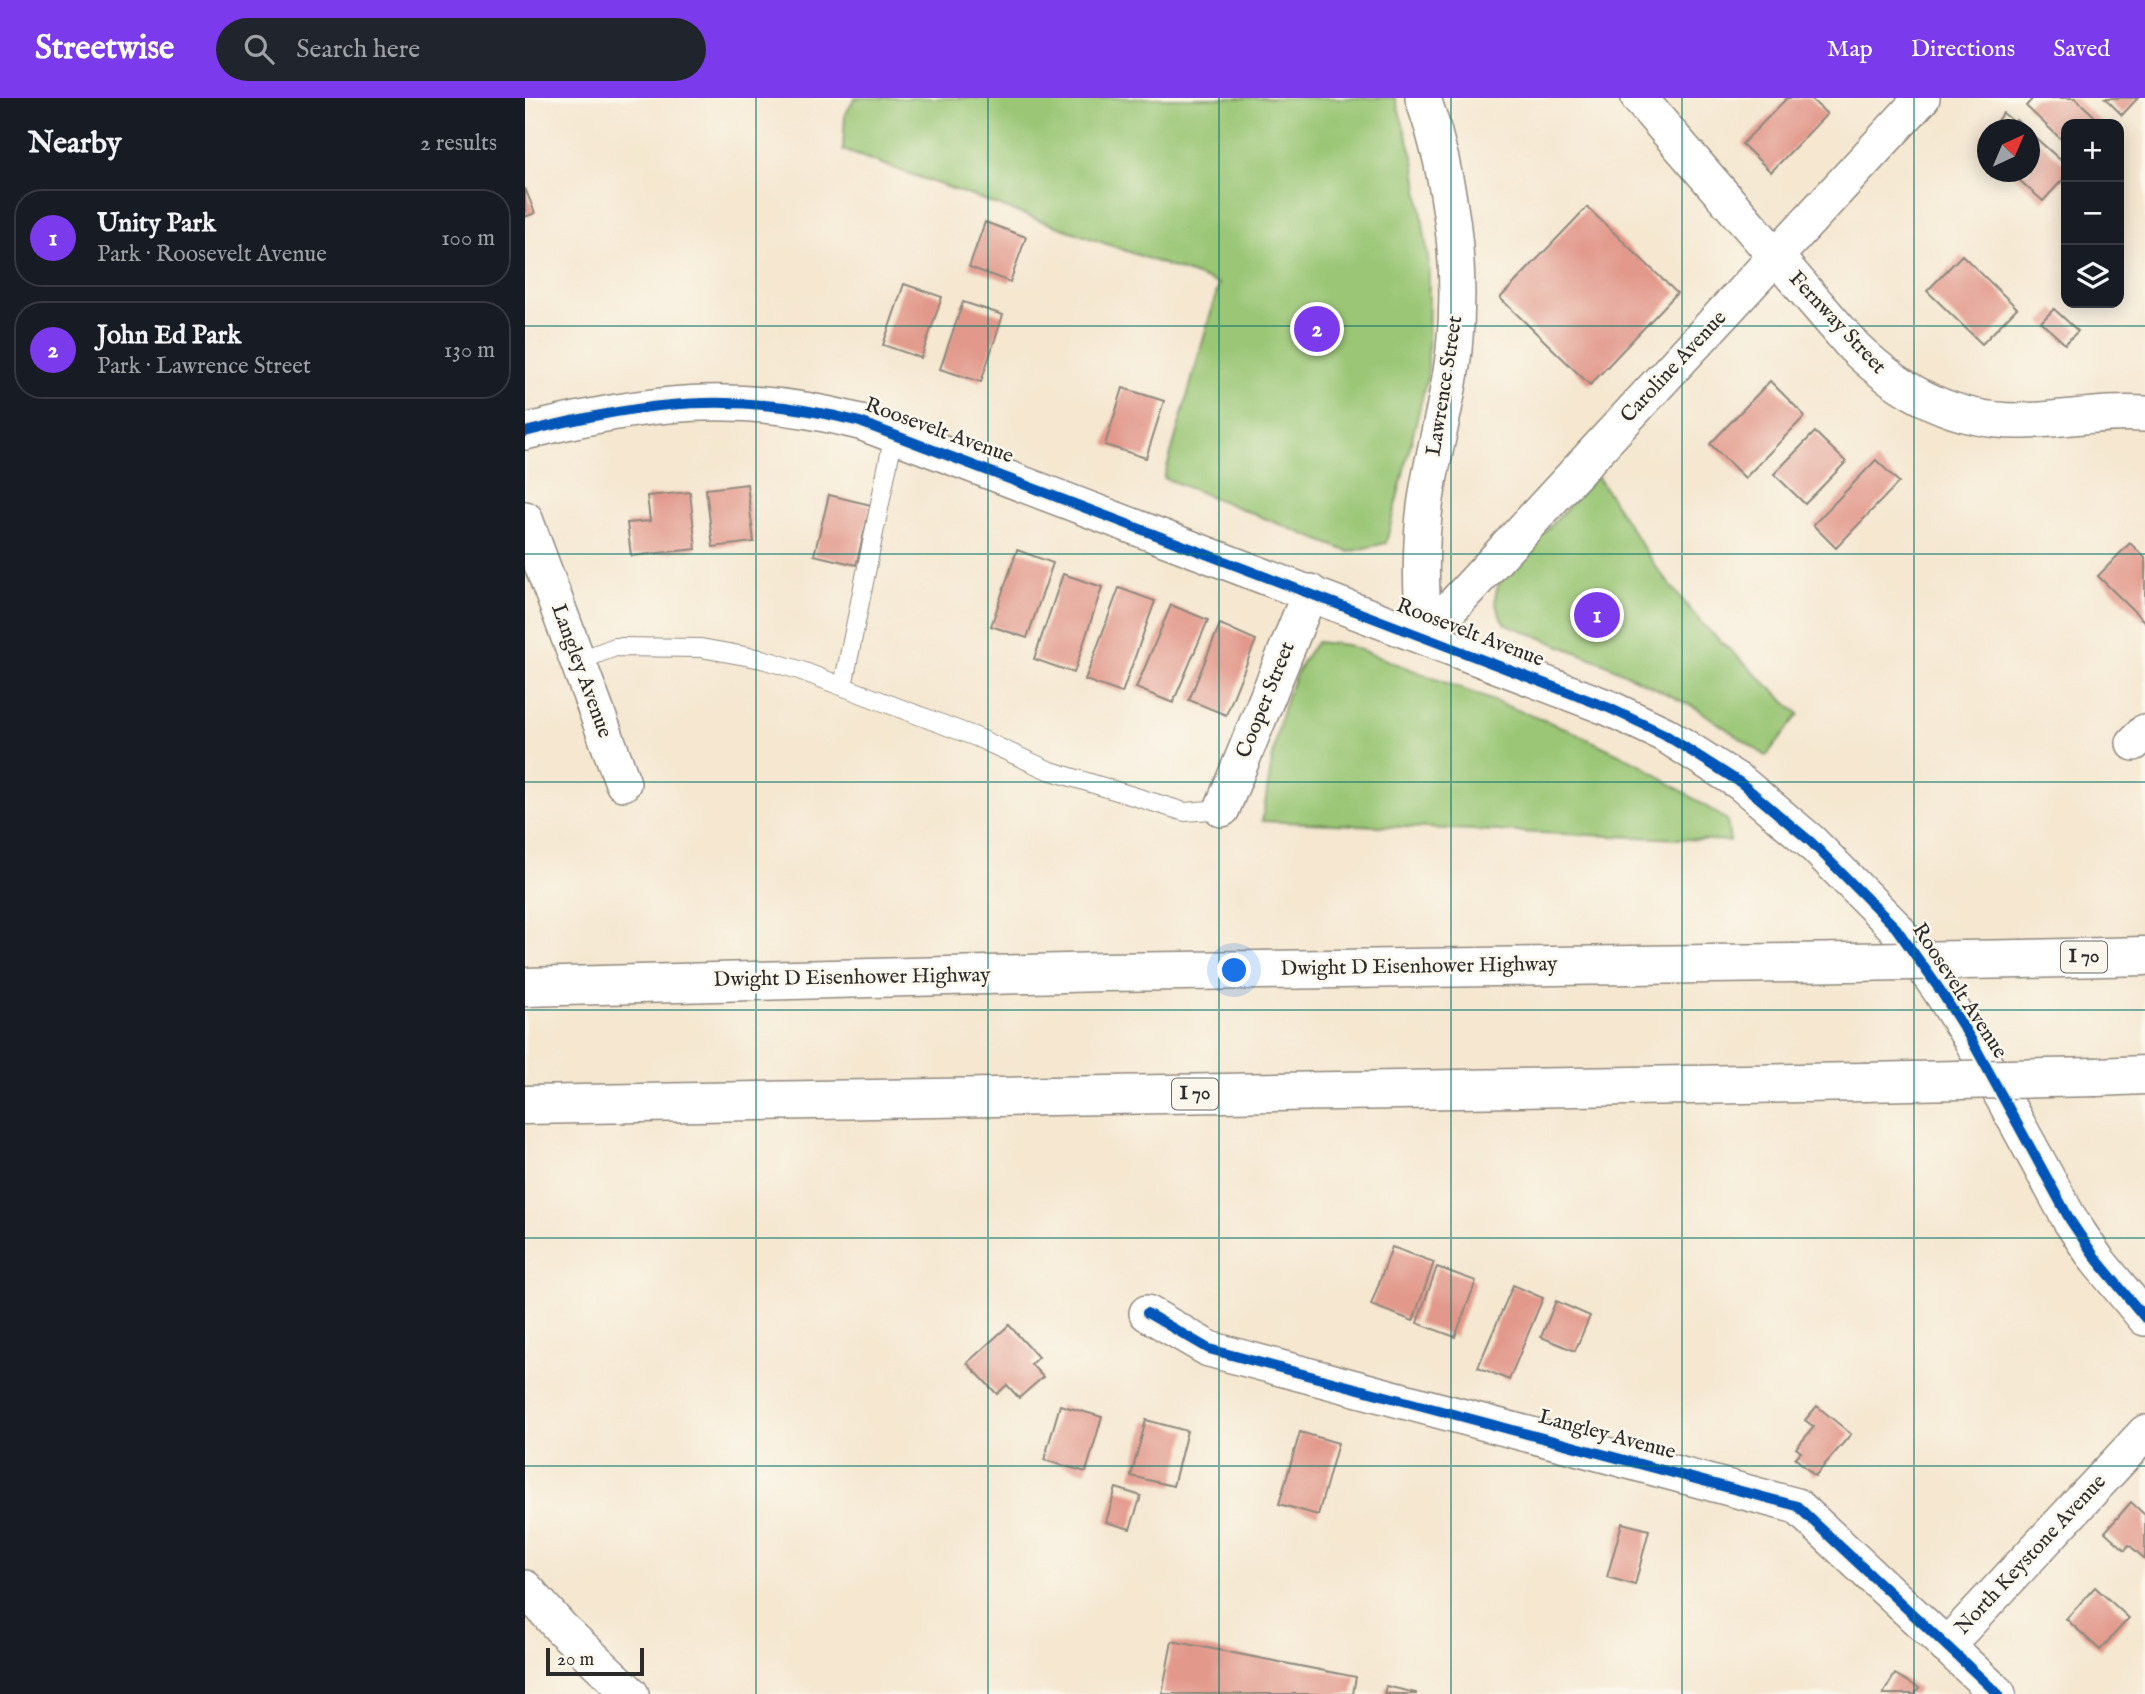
<!DOCTYPE html>
<html lang="en">
<head>
<meta charset="utf-8">
<style>
  body { margin:0; font-family:"IM FELL English",serif; background:#20242c; color:#f1f3f6 }
  .controls { position:absolute; right:21px; top:21px; display:grid; overflow:hidden; border-radius:14px; box-shadow:0 4px 18px #0003 }
  .controls button { width:63px; height:63px; display:grid; place-items:center; padding:0; border:0; border-bottom:2px solid #363941; background:#171b24; color:#f1f3f6; font:35px sans-serif }
  .compass { position:absolute; left:1452px; top:21px; width:63px; height:63px; border-radius:50%; background:#171b24; box-shadow:0 4px 18px #0003; rotate:44deg }
  .scale { position:absolute; left:21px; bottom:18px; width:98px; box-sizing:border-box; padding-left:7px; border:4px solid #2b2b2b; border-top:0; font-size:19px; line-height:24px; white-space:nowrap; color:#2b2b2b; -webkit-text-stroke:5px #fbf7ec; paint-order:stroke }
  .you { position:absolute; left:710px; top:873px; width:24px; height:24px; margin:-18px; border:5px solid #fff; border-radius:50%; background:#1a73e8; box-shadow:0 0 0 10px #1a73e833 }
  .badge { display:grid; place-items:center; width:46px; height:46px; border-radius:50%; background:#7c3aed; color:#fff; font-size:23px; font-weight:700 }
  .pin { position:absolute; translate:-50% -50%; border:4px solid #fff; box-shadow:0 2px 7px #0006 }
  .list { margin:0; padding:0; list-style:none }
  h2 { display:flex; justify-content:space-between; align-items:center; height:91px; margin:0; padding:0 28px; font-size:30px }
  h2 small { font-size:23px; font-weight:400; color:#9ea1a6 }
  .list li { display:grid; grid-template-columns:46px 1fr auto; gap:21px; align-items:center; box-sizing:border-box; height:98px; margin:0 14px 14px; padding:0 14px; border:2px solid #363941; border-radius:28px }
  .list b { display:block; font-size:26px; white-space:nowrap }
  .list p { margin:0; font-size:23px; white-space:nowrap; color:#9ea1a6 }
  .list em { font-size:23px; font-style:normal; color:#9ea1a6 }
  .icon { flex:none; width:38px; height:38px; fill:none; stroke:currentColor; stroke-width:2; stroke-linecap:round; stroke-linejoin:round }
  .map { position:relative; flex:none; width:1620px; height:1596px; overflow:hidden }
  header { display:flex; align-items:center; gap:42px; box-sizing:border-box; height:98px; padding:0 35px; background:#7c3aed; color:#fff }
  header strong { font-size:33px }
  nav { display:flex; gap:38px; margin-inline-start:auto; font-size:24px }
  .search { width:490px; height:63px; background:#20242c; display:flex; align-items:center; gap:18px; box-sizing:border-box; padding:0 24px; border-radius:38px; color:#9ea1a6; font-size:26px }
  main { display:flex }
  aside { flex:1; background:#171b24 }
  .map>svg:first-child { display:block }
</style>
</head>
<body>
<header>
<strong>Streetwise</strong>
<div class="search"><svg class="icon" aria-label="search" viewBox="0 0 24 24"><circle cx="10" cy="10" r="6"/><path d="M15 15l6 6"/></svg>Search here</div>
<nav><a>Map</a><a>Directions</a><a>Saved</a></nav>
</header>
<main>
<aside>
<h2>Nearby<small>2 results</small></h2>
<ul class="list">
<li><span class="badge">1</span><div><b>Unity Park</b><p>Park · Roosevelt Avenue</p></div><em>100 m</em></li>
<li><span class="badge">2</span><div><b>John Ed Park</b><p>Park · Lawrence Street</p></div><em>130 m</em></li>
</ul>
</aside>
<div class="map">
<svg width="1620" height="1596" viewBox="0 0 1620 1596">
  <rect width="100%" height="100%" fill="#fbf7ec"/>
  <filter id="ink" filterUnits="userSpaceOnUse"><feTurbulence type="fractalNoise" baseFrequency=".0143" numOctaves="2"/><feDisplacementMap in="SourceGraphic" scale="14" xChannelSelector="R" yChannelSelector="G"/><feConvolveMatrix kernelMatrix="1 2 1 2 8 2 1 2 1" color-interpolation-filters="sRGB"/></filter>
  <filter id="wash" filterUnits="userSpaceOnUse"><feTurbulence type="fractalNoise" baseFrequency=".00686" numOctaves="4" result="noise"/><feDisplacementMap in="SourceGraphic" scale="28" xChannelSelector="R" yChannelSelector="G"/><feGaussianBlur stdDeviation="1.57" result="paint"/><feColorMatrix in="noise" values="0 0 0 0 0 0 0 0 0 0 0 0 0 0 0 0 0 1.4 0 .05"/><feComposite in="paint" operator="in"/></filter>
  <g filter="url(#wash)">
    <rect width="100%" height="100%" fill="#f5e7d0"/>
    <g fill="#9ac674" stroke="#627850" stroke-width="2">
      <polygon points="330,0 870,0 889,62 904,167 903,276 861,445 824,454 639,380 694,186 318,52 320,17"/>
      <path d="M1072,378L1132,471L1177,526L1274,616L1241,658L1171,610L1081,566L979,525C969,507 967,498 977,480Z"/>
      <path d="M792,544L822,547L1042,631L1117,667L1202,722L1205,743L737,723C748,666 752,589 792,544Z"/>
    </g>
    <g id="blocks">
      <g fill="#e2998b">
        <polygon points="1262,0 1285,0 1302,16 1246,74 1217,46"/>
        <polygon points="1508,0 1550,0 1578,26 1541,26 1541,46 1501,8"/>
        <polygon points="1580,0 1613,0 1597,17"/>
        <polygon points="1478,15 1489,24 1491,22 1502,32 1464,32"/>
        <polygon points="1462,33 1462,48 1455,41"/>
        <polygon points="1504,34 1541,67 1541,78 1518,103 1485,74 1504,74"/>
        <polygon points="0,90 10,115 0,119"/>
        <polygon points="1062,109 1152,195 1065,287 975,200"/>
        <polygon points="460,124 501,139 485,184 444,169"/>
        <polygon points="1437,157 1492,210 1457,246 1402,193"/>
        <polygon points="379,186 417,199 396,260 358,247"/>
        <polygon points="438,204 478,217 456,284 415,271"/>
        <polygon points="1529,211 1553,233 1540,246 1516,224"/>
        <polygon points="1245,283 1280,318 1220,380 1185,346"/>
        <polygon points="598,290 639,303 621,360 580,347"/>
        <polygon points="1290,334 1321,364 1280,406 1249,376"/>
        <polygon points="1351,362 1374,384 1311,450 1288,427"/>
        <polygon points="222,386 229,444 188,449 181,391"/>
        <polygon points="165,394 171,451 106,458 102,425 125,423 122,398"/>
        <polygon points="304,397 346,407 331,467 289,457"/>
        <polygon points="1605,445 1620,460 1620,524 1573,478"/>
        <polygon points="492,452 528,465 502,540 466,528"/>
        <polygon points="538,476 577,489 549,575 509,561"/>
        <polygon points="594,490 630,503 597,595 560,582"/>
        <polygon points="646,507 683,522 648,605 611,590"/>
        <polygon points="695,526 731,542 701,617 664,602"/>
        <polygon points="867,1149 909,1164 888,1223 846,1207"/>
        <polygon points="912,1169 951,1183 930,1239 892,1225"/>
        <polygon points="988,1187 1018,1200 984,1282 953,1269"/>
        <polygon points="1031,1203 1065,1218 1050,1253 1016,1239"/>
        <polygon points="484,1227 513,1259 506,1266 518,1279 494,1300 482,1287 472,1296 442,1265"/>
        <polygon points="535,1307 577,1319 561,1374 519,1362"/>
        <polygon points="1292,1308 1326,1336 1290,1378 1270,1360 1276,1354 1271,1350 1289,1329 1280,1322"/>
        <polygon points="621,1322 662,1333 648,1388 606,1378"/>
        <polygon points="775,1334 813,1345 793,1417 754,1406"/>
        <polygon points="591,1390 616,1398 605,1431 581,1424"/>
        <polygon points="1606,1404 1620,1417 1620,1461 1604,1447 1600,1452 1580,1434"/>
        <polygon points="1097,1425 1124,1432 1110,1487 1082,1479"/>
        <polygon points="1570,1489 1604,1520 1575,1552 1541,1521"/>
        <polygon points="647,1543 831,1579 828,1596 637,1596"/>
        <polygon points="1370,1576 1394,1590 1390,1596 1358,1596"/>
        <polygon points="861,1588 891,1595 891,1596 859,1596"/>
      </g>
    </g>
  </g>
  <g filter="url(#ink)">
    <use href="#blocks" fill-opacity="0" stroke="#90897e" stroke-width="2"/>
    <g fill="none" stroke-linecap="round" stroke-linejoin="round">
      <g stroke="#90897e" stroke-width="20">
        <g id="lane">
          <polyline points="51,564 90,549 176,550 237,561 274,572 451,639 523,672 660,714 697,711"/>
          <polyline points="318,588 369,336"/>
        </g>
      </g>
      <g stroke="#90897e" stroke-width="38">
        <g id="street">
          <path d="M898,0C926,80 938,168 929,252C924,298 911,343 903,389C894,439 895,488 900,538"/>
          <path d="M1114,0L1328,248C1375,294 1429,324 1496,323C1538,322 1578,313 1620,316"/>
          <path d="M0,334C120,303 213,292 335,324L1084,610L1139,636L1216,685L1286,744L1371,830L1415,892L1447,943L1545,1122L1572,1162L1620,1220"/>
          <polyline points="0,421 98,685"/>
          <polyline points="900,538 1397,0"/>
          <polyline points="1609,645 1620,634"/>
          <polyline points="697,711 785,494"/>
          <polyline points="622,1215 684,1251 1272,1408 1473,1596"/>
          <polyline points="0,1490 36,1530 106,1596"/>
          <polyline points="1421,1548 1620,1335"/>
        </g>
      </g>
      <g stroke="#90897e" stroke-width="41">
        <g id="highway">
          <polyline points="1497,861 1620,858"/>
          <polyline points="0,889 579,874 1267,865"/>
          <polyline points="1571,979 1620,977"/>
          <polyline points="0,1007 1339,984"/>
        </g>
      </g>
      <use href="#lane" stroke="#fff" stroke-width="18"/>
      <use href="#street" stroke="#fff" stroke-width="35"/>
      <use href="#highway" stroke="#fff" stroke-width="38"/>
      <g stroke="#90897e" stroke-width="41" stroke-linecap="butt">
        <g id="highway-bridge">
          <polyline points="1267,865 1497,861"/>
          <polyline points="1339,984 1571,979"/>
        </g>
      </g>
      <use href="#highway-bridge" stroke="#fff" stroke-width="38"/>
      <g stroke="#fbf7ec" stroke-width="15">
        <g id="cycleway">
          <path d="M0,334C120,303 213,292 335,324L1084,610L1139,636L1216,685L1286,744L1371,830L1415,892L1447,943L1545,1122L1572,1162L1620,1220"/>
          <polyline points="622,1215 684,1251 1272,1408 1473,1596"/>
        </g>
      </g>
      <use href="#cycleway" stroke="#0057b8" stroke-width="10"/>
    </g>
  </g>
  <path fill="none" stroke="#0f766e" stroke-width="2" stroke-opacity="0.55" d="M231,0V1596M463,0V1596M694,0V1596M926,0V1596M1157,0V1596M1389,0V1596M0,228H1620M0,456H1620M0,684H1620M0,912H1620M0,1140H1620M0,1368H1620"/>
  <g text-anchor="middle" dominant-baseline="central" stroke-width="5" stroke-linejoin="round" paint-order="stroke">
    <g fill="#fbf7ec" stroke="#696865" stroke-width="2">
      <rect x="1536" y="843.5" width="46" height="31" rx="5"/>
      <rect x="647" y="980.5" width="46" height="31" rx="5"/>
    </g>
    <g font-size="19" font-weight="bold" fill="#2b2b2b">
      <text x="1559" y="859">I 70</text>
      <text x="670" y="996">I 70</text>
    </g>
    <g font-size="21" fill="#2b2b2b" stroke="#fbf7ec">
      <text transform="translate(1312 225) rotate(47)">Fernway Street</text>
      <text transform="translate(1149 269) rotate(-47)">Caroline Avenue</text>
      <text transform="translate(920 288) rotate(-81)">Lawrence Street</text>
      <text transform="translate(414 333) rotate(20)">Roosevelt Avenue</text>
      <text transform="translate(945 535) rotate(21)">Roosevelt Avenue</text>
      <text transform="translate(56 573) rotate(70)">Langley Avenue</text>
      <text transform="translate(741 602) rotate(-68)">Cooper Street</text>
      <text transform="translate(894 869) rotate(-1)">Dwight D Eisenhower Highway</text>
      <text transform="translate(327 880) rotate(-1)">Dwight D Eisenhower Highway</text>
      <text transform="translate(1434 893) rotate(57)">Roosevelt Avenue</text>
      <text transform="translate(1082 1337) rotate(15)">Langley Avenue</text>
      <text transform="translate(1506 1457) rotate(-47)">North Keystone Avenue</text>
    </g>
  </g>
</svg>
<div class="controls">
<button>+</button>
<button>−</button>
<button><svg class="icon" aria-label="layers" viewBox="0 0 24 24"><path d="M12 4l9 5-9 5-9-5zM3 14l9 5 9-5"/></svg></button>
</div>
<svg class="compass" viewBox="-18 -18 36 36"><path d="M0-13l5 13h-10z" fill="#e53935"/><path d="M0 13l5-13h-10z" fill="#9ea1a6"/></svg>
<div class="scale">20 m</div>
<div class="you"></div>
<div class="pin badge" style="left:1072px;top:517px">1</div>
<div class="pin badge" style="left:792px;top:231px">2</div>
</div>
</main>
</body>
</html>
